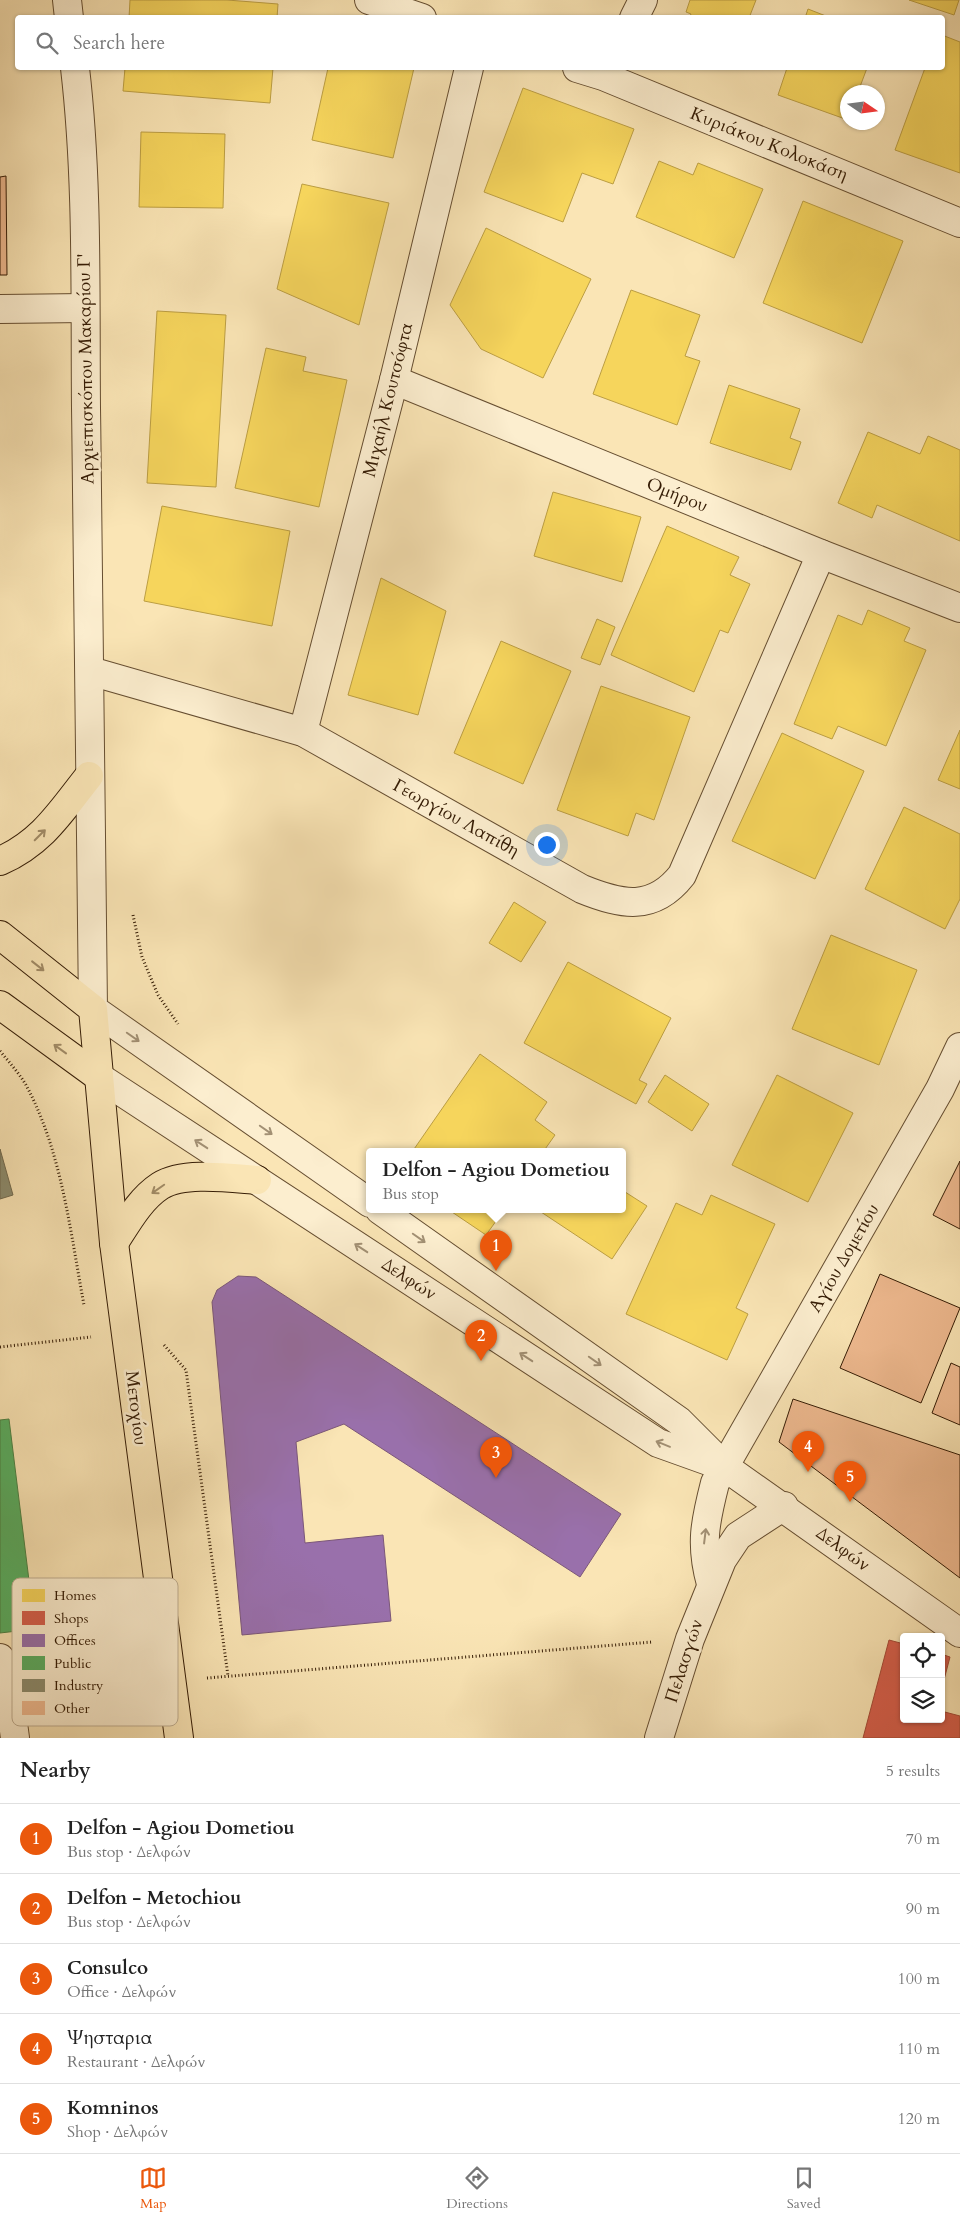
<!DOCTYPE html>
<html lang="en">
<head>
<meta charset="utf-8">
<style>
  body { margin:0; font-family:Cardo,serif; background:#f2f2f2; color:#222 }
  .controls { position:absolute; right:15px; bottom:15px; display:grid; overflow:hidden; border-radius:5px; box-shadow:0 1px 4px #0004 }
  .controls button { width:45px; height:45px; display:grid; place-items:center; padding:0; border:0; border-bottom:1px solid #e0e0e0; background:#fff; color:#222; font:25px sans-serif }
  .compass { position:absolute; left:840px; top:85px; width:45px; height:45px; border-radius:50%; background:#fff; box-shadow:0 1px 4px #0004; rotate:103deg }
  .you { position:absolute; left:546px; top:844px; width:18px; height:18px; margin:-12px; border:4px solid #fff; border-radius:50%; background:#1a73e8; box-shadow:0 0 0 8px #1a73e833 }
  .badge { display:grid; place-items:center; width:32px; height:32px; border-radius:50%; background:#ea580c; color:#fff; font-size:16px; font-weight:700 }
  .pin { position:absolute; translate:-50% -41px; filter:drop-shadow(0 1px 2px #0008) }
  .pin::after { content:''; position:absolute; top:26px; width:18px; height:15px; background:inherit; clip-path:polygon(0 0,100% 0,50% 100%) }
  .popup { position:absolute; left:366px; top:1148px; width:260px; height:65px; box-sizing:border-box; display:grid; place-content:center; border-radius:5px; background:#fff; filter:drop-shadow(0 1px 4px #0005); font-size:16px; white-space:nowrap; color:#767676 }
  .popup b { font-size:19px; color:#222 }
  .popup::after { content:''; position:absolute; left:50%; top:100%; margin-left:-10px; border:10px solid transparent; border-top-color:#fff }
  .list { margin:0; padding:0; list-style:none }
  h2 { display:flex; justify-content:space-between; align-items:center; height:65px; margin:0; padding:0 20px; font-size:21px }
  h2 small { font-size:16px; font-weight:400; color:#767676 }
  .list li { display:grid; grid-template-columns:32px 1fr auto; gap:15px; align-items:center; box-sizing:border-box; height:70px; padding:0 20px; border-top:1px solid #e0e0e0 }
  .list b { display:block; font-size:19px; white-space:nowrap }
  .list p { margin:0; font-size:16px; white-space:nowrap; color:#767676 }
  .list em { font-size:16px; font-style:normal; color:#767676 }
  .icon { flex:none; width:28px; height:28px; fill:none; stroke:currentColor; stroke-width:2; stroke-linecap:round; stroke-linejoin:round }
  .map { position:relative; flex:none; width:960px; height:1738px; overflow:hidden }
  .search { position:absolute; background:#fff; box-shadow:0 1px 4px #0004; left:15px; right:15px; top:15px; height:55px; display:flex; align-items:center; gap:12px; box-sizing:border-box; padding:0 18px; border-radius:5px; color:#767676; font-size:19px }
  .sheet { height:415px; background:#fff }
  nav { display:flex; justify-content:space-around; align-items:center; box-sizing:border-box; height:70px; border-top:1px solid #e0e0e0; background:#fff; font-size:14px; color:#767676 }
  nav a { display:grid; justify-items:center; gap:2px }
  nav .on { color:#ea580c }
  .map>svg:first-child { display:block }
</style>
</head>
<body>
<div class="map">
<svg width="960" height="1738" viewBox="0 0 960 1738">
  <rect width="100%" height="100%" fill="#fae5b5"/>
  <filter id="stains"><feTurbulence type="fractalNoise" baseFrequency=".004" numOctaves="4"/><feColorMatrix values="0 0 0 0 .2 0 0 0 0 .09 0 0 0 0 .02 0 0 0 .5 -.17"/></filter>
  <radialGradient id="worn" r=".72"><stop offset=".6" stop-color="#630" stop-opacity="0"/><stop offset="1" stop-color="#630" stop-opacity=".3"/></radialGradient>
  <g fill="#f6d55c" stroke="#bc9e42">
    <polygon points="130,0 227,0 278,4 277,18 129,18"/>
    <polygon points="690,0 756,0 749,18 689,18 691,14 686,12"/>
    <polygon points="909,0 959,0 954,15"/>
    <polygon points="808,9 831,18 805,18"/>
    <polygon points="942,35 960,42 960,173 895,150 925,68 942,68"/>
    <polygon points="125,68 273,68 270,103 123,91"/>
    <polygon points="328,68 414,68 393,158 312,140"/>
    <polygon points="787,68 867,68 858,92 848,92 848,120 778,95"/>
    <polygon points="523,88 634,129 613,184 582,173 563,222 484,192"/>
    <polygon points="141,132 225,134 223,208 139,207"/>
    <polygon points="659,161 693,175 698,163 763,189 734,258 636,217"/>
    <polygon points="302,184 389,203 359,325 277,289"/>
    <polygon points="803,201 903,241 862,343 763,303"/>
    <polygon points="486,228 591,279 543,378 481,349 450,305"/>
    <polygon points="631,290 700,315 685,356 700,361 677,425 593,394"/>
    <polygon points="157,311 226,315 216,487 147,483"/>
    <polygon points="266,348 306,357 303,371 347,380 319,507 235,488"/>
    <polygon points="729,385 800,409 790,438 801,442 791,470 710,443"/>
    <polygon points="868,432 920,454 928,436 960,450 960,541 877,505 872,518 838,503"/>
    <polygon points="553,492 641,517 622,582 534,556"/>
    <polygon points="162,506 290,531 272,626 144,601"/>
    <polygon points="667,526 739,557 730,575 750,584 728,633 720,630 694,692 611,655"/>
    <polygon points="381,578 446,611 418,715 348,695"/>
    <polygon points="868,610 910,628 904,641 926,650 886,746 838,726 832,739 794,724 838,615 862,625"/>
    <polygon points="597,619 615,627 600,665 581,658"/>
    <polygon points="501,641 571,671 523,784 454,753"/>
    <polygon points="601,686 690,717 654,820 636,813 628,836 557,810"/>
    <polygon points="960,730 960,789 938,780"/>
    <polygon points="782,733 864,771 815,879 732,841"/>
    <polygon points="904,807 960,834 960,899 945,929 865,889"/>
    <polygon points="514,902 546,922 521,962 489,943"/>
    <polygon points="831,935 917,970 879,1065 792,1029"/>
    <polygon points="568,962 671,1018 639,1080 647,1084 636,1104 524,1043"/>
    <polygon points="480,1054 547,1102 535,1120 555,1135 543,1152 412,1152"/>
    <polygon points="665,1075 709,1104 692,1131 648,1102"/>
    <polygon points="777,1075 853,1113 808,1202 732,1165"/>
    <polygon points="622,1190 647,1206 612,1259 538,1210 622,1210"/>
    <polygon points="711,1195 775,1224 736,1308 748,1314 727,1360 626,1314 676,1203 702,1215"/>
    <polygon points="449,1210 504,1210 486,1235"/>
  </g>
  <g fill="#d6604d" stroke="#a64c37">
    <polygon points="889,1640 904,1644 904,1719 941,1719 941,1711 960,1716 960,1738 863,1738"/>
    <polygon points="941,1654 950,1657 941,1691"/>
  </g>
  <polygon fill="#9970ab" stroke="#7b5779" points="238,1276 256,1277 621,1514 580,1577 344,1424 296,1442 305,1543 383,1535 391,1621 242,1635 212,1302 217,1290"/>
  <polygon fill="#5aae61" stroke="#4f8245" points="9,1419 35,1629 0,1633 0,1420"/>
  <polygon fill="#8c8c6e" stroke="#726a4e" points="0,1149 13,1195 0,1199"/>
  <g fill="#efba90" stroke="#351c05">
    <polygon points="6,176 7,275 0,275 0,177"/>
    <polygon points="960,1161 960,1229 933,1215"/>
    <polygon points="880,1274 960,1308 921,1403 840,1368"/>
    <polygon points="951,1363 960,1367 960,1425 932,1413"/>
    <polygon points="793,1399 960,1455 960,1578 779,1442"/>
  </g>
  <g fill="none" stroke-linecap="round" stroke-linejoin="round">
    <g stroke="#664e31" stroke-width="30">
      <g id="minor">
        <polyline points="67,0 69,18"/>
        <polyline points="369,0 422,18"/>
        <polyline points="634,18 643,0"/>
        <path d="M75,68C88,180 85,294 86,408C89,608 90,808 93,1009L370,1203"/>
        <polyline points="577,68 603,76 960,223"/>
        <polyline points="0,309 85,308"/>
        <polyline points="394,380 821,554 960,608"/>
        <path d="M90,671L303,732L582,889C621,905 653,912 682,875L821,554"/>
        <polyline points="303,732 394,380 469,68"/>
        <polyline points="99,1077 658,1443 725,1467"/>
        <polyline points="380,1210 679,1421 725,1467 960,1633"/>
        <path d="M711,1584C700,1545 705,1522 715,1483L940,1089L960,1047"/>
        <polyline points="0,1658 6,1672 15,1738"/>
        <polyline points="659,1738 690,1639 722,1560 738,1536 784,1506"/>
      </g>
    </g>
    <g stroke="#351c05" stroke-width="30">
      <g id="major">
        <path d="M0,861C43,842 61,811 89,776"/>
        <polyline points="0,935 93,1009 114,1243 179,1738"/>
        <polyline points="0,1005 99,1077"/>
        <path d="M114,1243C127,1223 140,1199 160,1186C183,1171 231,1178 257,1180"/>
      </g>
    </g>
    <g stroke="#351c05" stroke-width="3" stroke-dasharray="1 2.5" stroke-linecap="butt">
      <polyline points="133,915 142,957 158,995 178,1024"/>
      <path d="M0,1051C9,1062 19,1073 26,1085C62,1152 70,1231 84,1305"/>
      <polyline points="164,1345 186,1370 228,1676"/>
      <polyline points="0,1347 91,1337"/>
      <polyline points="207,1678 652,1642"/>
    </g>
    <use href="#minor" stroke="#fceecf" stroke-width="28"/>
    <use href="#major" stroke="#fae5b5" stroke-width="28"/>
  </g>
  <defs><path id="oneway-shaft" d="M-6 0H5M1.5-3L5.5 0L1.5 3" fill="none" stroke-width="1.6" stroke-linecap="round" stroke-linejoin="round" transform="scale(1.25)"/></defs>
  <g stroke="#a18b66">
    <use href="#oneway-shaft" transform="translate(40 835) rotate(-45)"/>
    <use href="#oneway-shaft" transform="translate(38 966) rotate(38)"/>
    <use href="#oneway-shaft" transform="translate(60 1049) rotate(-144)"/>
    <use href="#oneway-shaft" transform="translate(158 1189) rotate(145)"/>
  </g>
  <g stroke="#a29074">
    <use href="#oneway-shaft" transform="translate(133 1037) rotate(35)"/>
    <use href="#oneway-shaft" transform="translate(266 1130) rotate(35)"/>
    <use href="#oneway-shaft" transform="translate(201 1144) rotate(-147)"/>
    <use href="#oneway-shaft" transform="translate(419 1238) rotate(35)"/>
    <use href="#oneway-shaft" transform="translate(361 1248) rotate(-147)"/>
    <use href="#oneway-shaft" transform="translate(526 1357) rotate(-147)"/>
    <use href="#oneway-shaft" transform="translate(595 1361) rotate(35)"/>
    <use href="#oneway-shaft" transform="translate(663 1444) rotate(-158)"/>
    <use href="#oneway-shaft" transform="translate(705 1536) rotate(-83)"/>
  </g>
  <g text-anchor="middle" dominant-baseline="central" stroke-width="5" stroke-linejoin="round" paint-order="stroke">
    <g font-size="18" fill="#351c05" stroke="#fceecf">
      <text transform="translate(769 144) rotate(22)">Κυριάκου Κολοκάση</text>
      <text transform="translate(86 369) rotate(-91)">Αρχιεπισκόπου Μακαρίου Γ'</text>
      <text transform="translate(388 400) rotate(-76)">Μιχαήλ Κουτσόφτα</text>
      <text transform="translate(677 495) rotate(22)">Ομήρου</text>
      <text transform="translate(456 818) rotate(29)">Γεωργίου Λαπίθη</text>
      <text transform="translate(844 1258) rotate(-60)">Αγίου Δομετίου</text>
      <text transform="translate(409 1279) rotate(33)">Δελφών</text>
      <text transform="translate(136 1408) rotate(83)">Μετοχίου</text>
      <text transform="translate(843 1549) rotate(36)">Δελφών</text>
      <text transform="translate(684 1661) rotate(-72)">Πελασγών</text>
    </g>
  </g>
  <rect x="12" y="1578" width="166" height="148" rx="8" fill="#fceecf" stroke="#c0af92" stroke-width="1"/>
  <rect x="22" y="1589" width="23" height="13" fill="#f6d55c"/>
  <rect x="22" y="1611" width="23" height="14" fill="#d6604d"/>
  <rect x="22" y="1634" width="23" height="13" fill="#9970ab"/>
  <rect x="22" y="1656" width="23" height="14" fill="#5aae61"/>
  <rect x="22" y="1679" width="23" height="13" fill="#8c8c6e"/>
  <rect x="22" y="1701" width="23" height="14" fill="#efba90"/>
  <g font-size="14" fill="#351c05">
    <text x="54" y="1600">Homes</text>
    <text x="54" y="1623">Shops</text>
    <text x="54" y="1645">Offices</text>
    <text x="54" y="1668">Public</text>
    <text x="54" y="1690">Industry</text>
    <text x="54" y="1713">Other</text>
  </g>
  <rect width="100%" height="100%" filter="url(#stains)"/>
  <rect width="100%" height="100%" fill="url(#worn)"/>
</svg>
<div class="controls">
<button><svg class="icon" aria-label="locate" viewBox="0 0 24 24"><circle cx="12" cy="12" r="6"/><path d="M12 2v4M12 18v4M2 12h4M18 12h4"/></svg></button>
<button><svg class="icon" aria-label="layers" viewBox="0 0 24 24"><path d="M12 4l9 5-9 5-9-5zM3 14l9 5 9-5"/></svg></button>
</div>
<svg class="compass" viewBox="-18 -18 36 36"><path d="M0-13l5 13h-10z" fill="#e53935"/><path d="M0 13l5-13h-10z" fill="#767676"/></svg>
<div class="you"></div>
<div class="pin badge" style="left:496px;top:1271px">1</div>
<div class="popup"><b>Delfon - Agiou Dometiou</b>Bus stop</div>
<div class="pin badge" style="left:481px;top:1361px">2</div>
<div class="pin badge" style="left:496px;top:1478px">3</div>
<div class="pin badge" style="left:808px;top:1472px">4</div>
<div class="pin badge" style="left:850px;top:1502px">5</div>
<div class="search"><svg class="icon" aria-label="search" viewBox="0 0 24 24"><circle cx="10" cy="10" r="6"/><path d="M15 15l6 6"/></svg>Search here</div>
</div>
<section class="sheet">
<h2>Nearby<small>5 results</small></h2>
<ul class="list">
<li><span class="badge">1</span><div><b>Delfon - Agiou Dometiou</b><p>Bus stop · Δελφών</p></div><em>70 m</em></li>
<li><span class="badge">2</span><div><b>Delfon - Metochiou</b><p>Bus stop · Δελφών</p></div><em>90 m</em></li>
<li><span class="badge">3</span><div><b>Consulco</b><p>Office · Δελφών</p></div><em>100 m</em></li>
<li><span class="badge">4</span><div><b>Ψησταρια</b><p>Restaurant · Δελφών</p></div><em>110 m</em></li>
<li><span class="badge">5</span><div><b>Komninos</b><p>Shop · Δελφών</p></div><em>120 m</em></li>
</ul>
</section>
<nav>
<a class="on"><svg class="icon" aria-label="map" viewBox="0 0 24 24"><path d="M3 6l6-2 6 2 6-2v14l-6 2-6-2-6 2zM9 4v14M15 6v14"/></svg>Map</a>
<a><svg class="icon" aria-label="directions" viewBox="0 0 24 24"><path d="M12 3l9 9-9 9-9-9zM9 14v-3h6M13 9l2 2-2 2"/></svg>Directions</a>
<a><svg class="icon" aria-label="saved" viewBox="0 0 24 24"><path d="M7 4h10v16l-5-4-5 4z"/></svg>Saved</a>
</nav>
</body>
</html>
